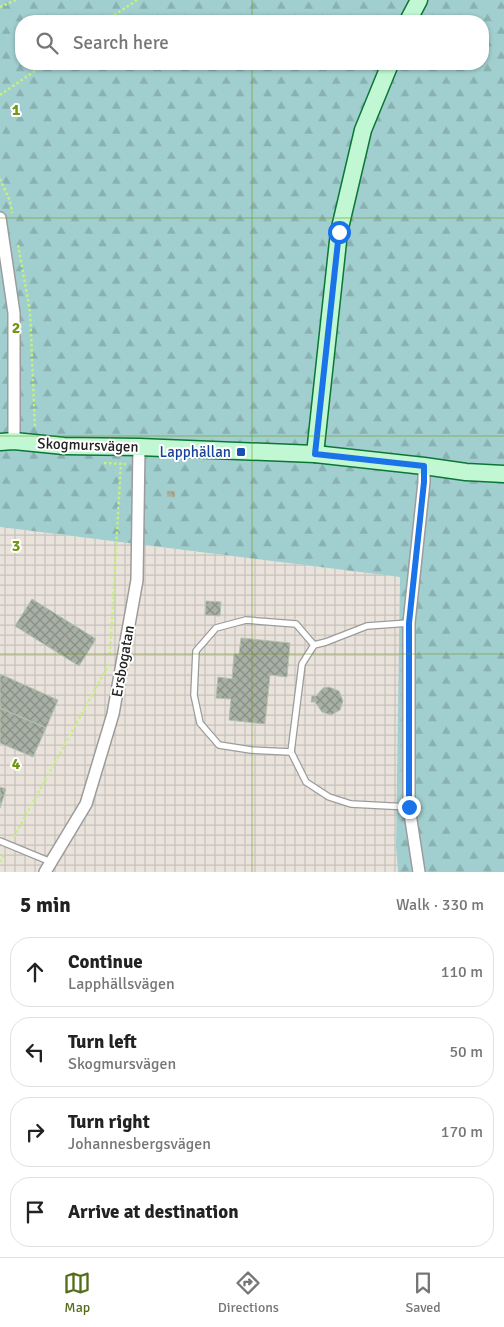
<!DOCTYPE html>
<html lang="en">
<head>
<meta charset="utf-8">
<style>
  body { margin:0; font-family:Signika,sans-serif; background:#f6f6f6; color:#222 }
  .stop { position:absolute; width:15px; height:15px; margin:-11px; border:4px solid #1a73e8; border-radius:50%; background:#fff }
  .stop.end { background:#1a73e8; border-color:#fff; box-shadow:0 1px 5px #0008 }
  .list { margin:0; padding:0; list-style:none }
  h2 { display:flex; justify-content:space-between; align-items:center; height:65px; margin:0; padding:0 20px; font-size:21px }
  h2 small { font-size:16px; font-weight:400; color:#767676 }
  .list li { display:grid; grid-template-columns:32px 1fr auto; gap:15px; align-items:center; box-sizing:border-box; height:70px; margin:0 10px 10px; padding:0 10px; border:1px solid #e0e0e0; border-radius:20px }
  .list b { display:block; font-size:19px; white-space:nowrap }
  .list p { margin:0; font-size:16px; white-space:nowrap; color:#767676 }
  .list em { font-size:16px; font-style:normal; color:#767676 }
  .icon { flex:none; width:28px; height:28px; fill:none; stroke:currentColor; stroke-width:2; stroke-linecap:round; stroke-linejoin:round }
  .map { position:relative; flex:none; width:504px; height:872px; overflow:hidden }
  .search { position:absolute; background:#fff; box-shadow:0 1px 4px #0004; left:15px; right:15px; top:15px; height:55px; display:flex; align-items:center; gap:12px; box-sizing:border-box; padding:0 18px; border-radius:20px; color:#767676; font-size:19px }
  .sheet { height:385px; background:#fff }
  nav { display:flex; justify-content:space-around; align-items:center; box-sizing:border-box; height:70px; border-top:1px solid #e0e0e0; background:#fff; font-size:14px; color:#767676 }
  nav a { display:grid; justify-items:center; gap:2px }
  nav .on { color:#546d18 }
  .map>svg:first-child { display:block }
</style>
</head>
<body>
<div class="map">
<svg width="504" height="872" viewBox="0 0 504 872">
  <defs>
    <pattern id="industrial-grid" width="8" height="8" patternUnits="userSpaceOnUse" patternTransform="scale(1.25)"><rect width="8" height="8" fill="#eae3dc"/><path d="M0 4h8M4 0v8" fill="none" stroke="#c8c2bc"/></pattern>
    <pattern id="forest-firs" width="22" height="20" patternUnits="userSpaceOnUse" patternTransform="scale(1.25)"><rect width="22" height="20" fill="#a1cece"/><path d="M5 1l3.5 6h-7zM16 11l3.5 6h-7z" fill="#8ab1b1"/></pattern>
    <pattern id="building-cross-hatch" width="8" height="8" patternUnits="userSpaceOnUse" patternTransform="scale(1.25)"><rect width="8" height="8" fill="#a8b0a5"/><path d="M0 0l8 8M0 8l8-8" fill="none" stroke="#888f86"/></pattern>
  </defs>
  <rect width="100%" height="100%" fill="#eaf2e9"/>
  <polygon fill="url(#industrial-grid)" points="0,527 401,577 396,847 398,872 0,872"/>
  <path fill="url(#forest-firs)" fill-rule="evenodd" d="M0,0H504V872H398L396,847L400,577L0,527ZM21,21H483V64H21Z"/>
  <g fill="url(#building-cross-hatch)" stroke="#b2c3ac">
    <rect x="167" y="491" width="8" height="6"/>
    <polygon points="32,599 96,639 79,666 15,626"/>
    <polygon points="206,601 221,602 220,616 205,615"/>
    <polygon points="241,638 290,643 287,677 270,675 265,724 229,720 231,699 216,698 218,677 232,679 234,654 239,654"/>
    <polygon points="0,674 58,700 46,728 0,708"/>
    <polygon points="329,687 339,691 343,701 340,710 331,715 322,712 315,702 311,702 312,696 316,696 323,688"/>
    <polygon points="0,708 46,728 33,757 0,743"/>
    <polygon points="0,787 6,789 0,808"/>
  </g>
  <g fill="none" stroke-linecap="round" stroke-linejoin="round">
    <g stroke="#9c9c9c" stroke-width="8">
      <g id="lane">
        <polyline points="291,752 251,750 219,745 200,723 194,695 196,651 216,628 246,620 296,624 314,645"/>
        <polyline points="409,807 351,804 329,797 306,782 291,752 302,664 314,645 326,642 367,626 409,623"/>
        <polyline points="0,841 51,862"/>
      </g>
    </g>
    <g stroke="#9c9c9c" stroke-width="14">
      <g id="street">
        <polyline points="0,218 14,313 14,441"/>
        <polyline points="45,872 86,804 113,714 137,580 139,447"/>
        <polyline points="419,872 409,807 409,623 424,482 424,466"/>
      </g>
    </g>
    <g stroke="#0b7736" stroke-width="19">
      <g id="secondary">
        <polyline points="408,21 419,0"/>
        <polyline points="0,442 14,441 64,446 139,447 315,454 424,466 466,472 504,474"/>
        <polyline points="315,454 339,232 363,130 390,64"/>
      </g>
    </g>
    <g stroke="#c3f379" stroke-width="2.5" stroke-dasharray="2.5 2.5" stroke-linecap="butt">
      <polyline points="0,7 16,0"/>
      <polyline points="106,21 137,0"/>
      <polyline points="0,95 45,64"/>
      <polyline points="0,179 10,201 12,213"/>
      <polyline points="18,245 30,311 35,428"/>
      <polyline points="104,463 126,464"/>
      <polyline points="110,654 121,463"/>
      <polyline points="14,837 109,664"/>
      <polyline points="0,862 5,853"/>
    </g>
    <use href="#lane" stroke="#fff" stroke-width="5.5"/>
    <use href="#street" stroke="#fff" stroke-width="11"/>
    <use href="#secondary" stroke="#c2f7d4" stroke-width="16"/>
  </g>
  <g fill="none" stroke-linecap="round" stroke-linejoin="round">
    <polyline stroke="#1a73e8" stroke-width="6" points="339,232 315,454 424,466 424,482 409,623 409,807"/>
  </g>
  <path fill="none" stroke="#709712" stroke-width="1" stroke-opacity="0.55" d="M252,0V21M252,64V872M0,218H504M0,436H504M0,654H504"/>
  <rect fill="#1a4fb4" stroke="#fff" stroke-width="2" x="236" y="447" width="10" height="10" rx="2.5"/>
  <g text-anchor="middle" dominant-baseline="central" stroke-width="4" stroke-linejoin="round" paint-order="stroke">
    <g font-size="15" fill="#222" stroke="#fff">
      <text transform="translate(88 445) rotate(2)">Skogmursvägen</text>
      <text transform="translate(123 661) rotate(-80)">Ersbogatan</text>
    </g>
    <g font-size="15" fill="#164399" stroke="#fff" text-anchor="end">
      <text x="231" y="452">Lapphällan</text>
    </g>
  </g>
  <g font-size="16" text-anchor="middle" font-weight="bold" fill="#709712" stroke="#fff" stroke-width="4" stroke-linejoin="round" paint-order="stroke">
    <text x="16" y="115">1</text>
    <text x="16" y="333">2</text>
    <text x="16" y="551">3</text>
    <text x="16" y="769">4</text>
  </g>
</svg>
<div class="stop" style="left:339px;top:232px"></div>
<div class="stop end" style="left:409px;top:807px"></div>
<div class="search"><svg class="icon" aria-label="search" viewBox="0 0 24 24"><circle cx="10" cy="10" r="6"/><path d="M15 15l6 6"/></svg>Search here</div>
</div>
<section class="sheet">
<h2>5 min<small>Walk · 330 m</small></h2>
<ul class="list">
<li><svg class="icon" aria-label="ahead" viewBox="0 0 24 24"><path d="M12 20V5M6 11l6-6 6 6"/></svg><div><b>Continue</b><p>Lapphällsvägen</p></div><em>110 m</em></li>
<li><svg class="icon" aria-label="left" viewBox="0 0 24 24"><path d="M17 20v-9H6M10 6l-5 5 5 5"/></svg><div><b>Turn left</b><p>Skogmursvägen</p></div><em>50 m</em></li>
<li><svg class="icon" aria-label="right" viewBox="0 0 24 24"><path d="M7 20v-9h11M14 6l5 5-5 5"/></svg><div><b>Turn right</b><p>Johannesbergsvägen</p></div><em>170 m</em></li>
<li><svg class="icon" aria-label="arrive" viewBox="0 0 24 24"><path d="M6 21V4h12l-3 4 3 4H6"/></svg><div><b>Arrive at destination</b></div></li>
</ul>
</section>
<nav>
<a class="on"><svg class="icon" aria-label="map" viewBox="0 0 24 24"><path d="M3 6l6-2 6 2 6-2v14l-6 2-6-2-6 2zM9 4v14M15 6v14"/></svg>Map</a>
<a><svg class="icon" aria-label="directions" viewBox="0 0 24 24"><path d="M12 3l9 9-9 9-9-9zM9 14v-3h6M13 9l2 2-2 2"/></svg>Directions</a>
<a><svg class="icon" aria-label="saved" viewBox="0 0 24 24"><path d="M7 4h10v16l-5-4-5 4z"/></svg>Saved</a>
</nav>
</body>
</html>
